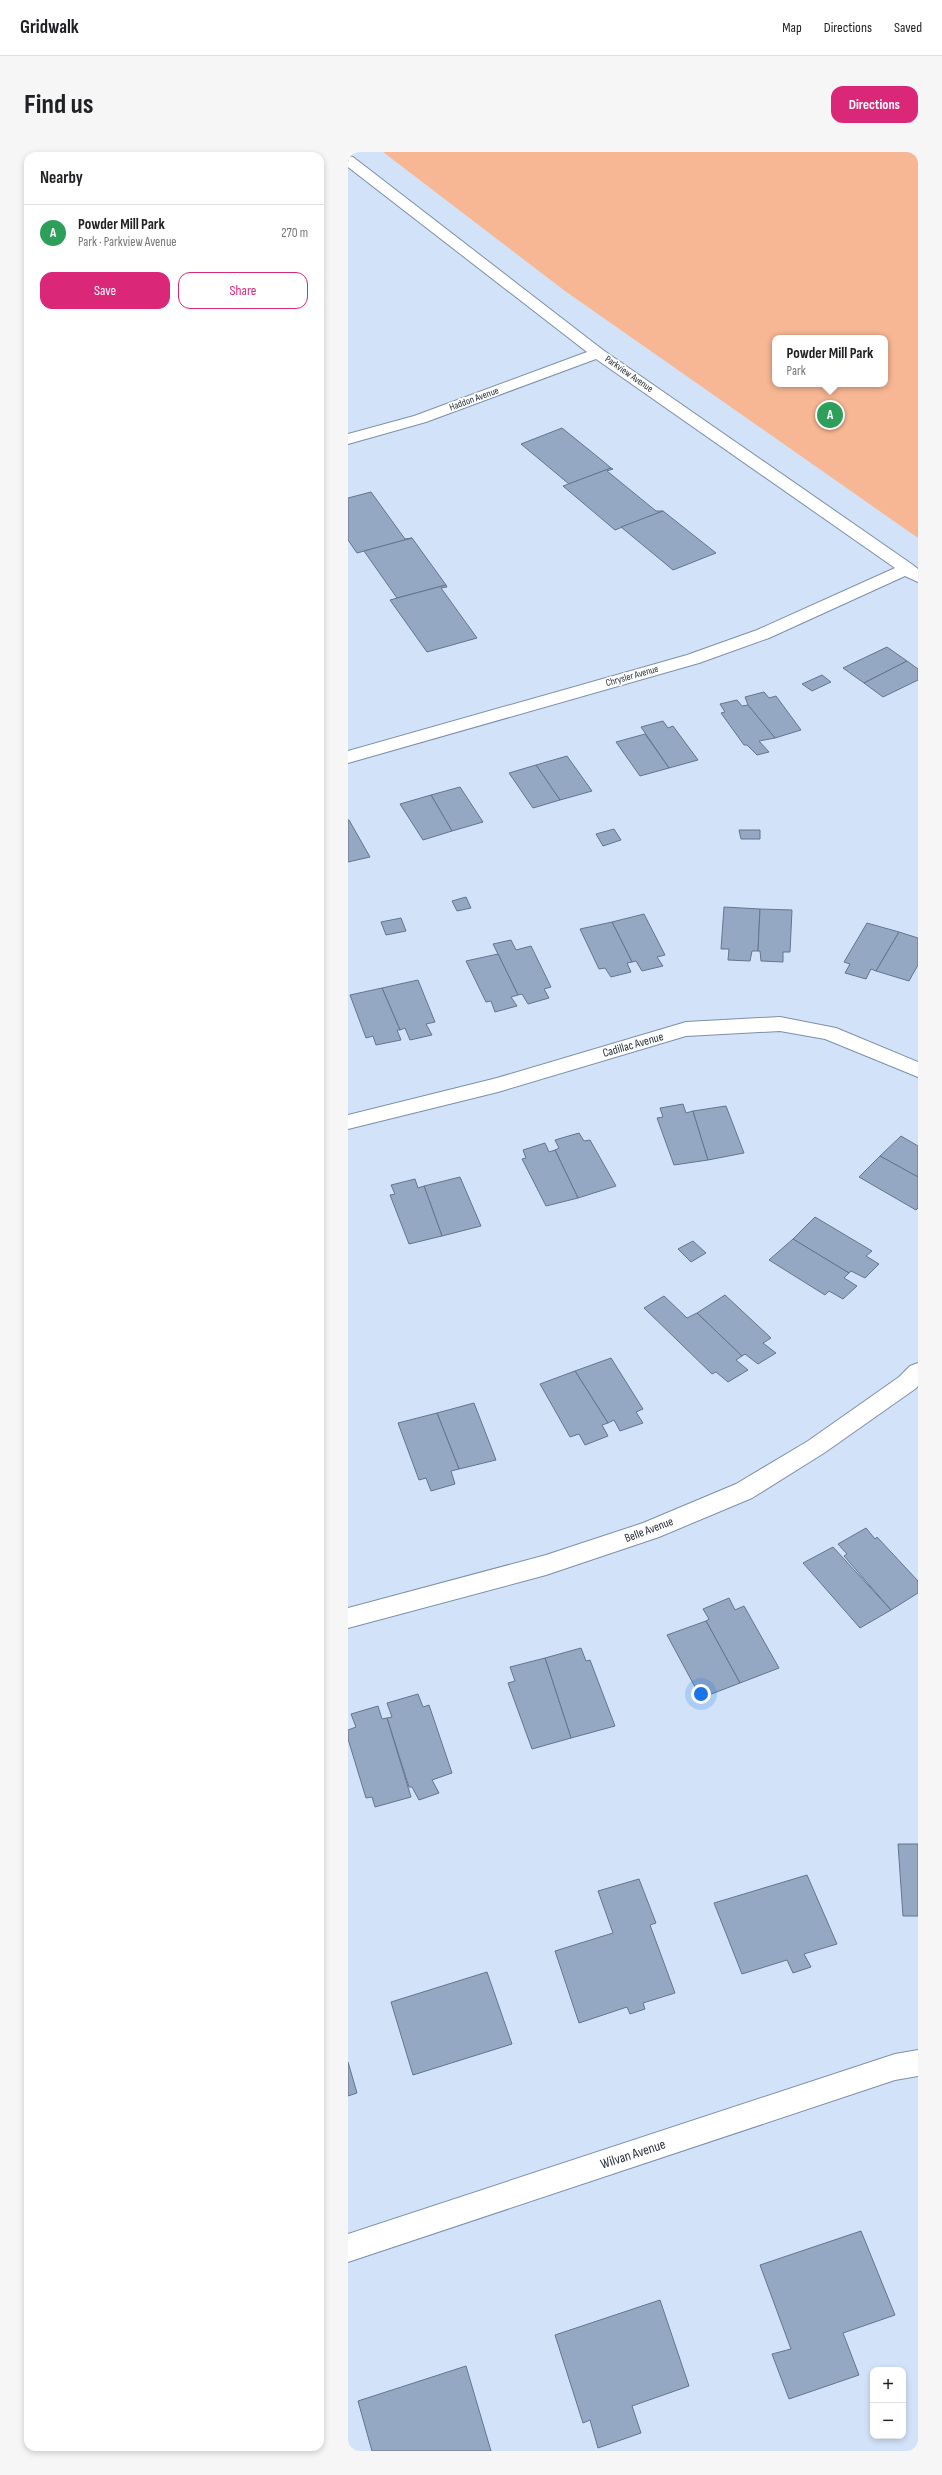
<!DOCTYPE html>
<html lang="en">
<head>
<meta charset="utf-8">
<style>
  body { margin:0; font-family:"Sofia Sans Condensed",sans-serif; background:#f6f6f6; color:#202124 }
  .controls { position:absolute; right:12px; bottom:12px; display:grid; overflow:hidden; border-radius:8px; box-shadow:0 2px 6px #0003 }
  .controls button { width:36px; height:36px; display:grid; place-items:center; padding:0; border:0; border-bottom:1px solid #e0e0e0; background:#fff; color:#202124; font:20px sans-serif }
  .you { position:absolute; left:353px; top:1542px; width:14px; height:14px; margin:-10px; border:3px solid #fff; border-radius:50%; background:#1a73e8; box-shadow:0 0 0 6px #1a73e833 }
  .badge { display:grid; place-items:center; width:26px; height:26px; border-radius:50%; background:#db2777; color:#fff; font-size:13px; font-weight:700 }
  .pin { position:absolute; translate:-50% -50%; border:2px solid #fff; box-shadow:0 1px 4px #0006 }
  .popup { position:absolute; left:424px; top:183px; width:116px; height:52px; box-sizing:border-box; display:grid; place-content:center; border-radius:8px; background:#fff; filter:drop-shadow(0 1px 3px #0005); font-size:13px; white-space:nowrap; color:#757577 }
  .popup b { font-size:15px; color:#202124 }
  .popup::after { content:''; position:absolute; left:50%; top:100%; margin-left:-8px; border:8px solid transparent; border-top-color:#fff }
  .list { margin:0; padding:0; list-style:none }
  h2 { display:flex; justify-content:space-between; align-items:center; height:52px; margin:0; padding:0 16px; font-size:17px }
  h2 small { font-size:13px; font-weight:400; color:#757577 }
  .list li { display:grid; grid-template-columns:26px 1fr auto; gap:12px; align-items:center; box-sizing:border-box; height:56px; padding:0 16px; border-top:1px solid #e0e0e0 }
  .list b { display:block; font-size:15px; white-space:nowrap }
  .list p { margin:0; font-size:13px; white-space:nowrap; color:#757577 }
  .list em { font-size:13px; font-style:normal; color:#757577 }
  .actions { display:flex; gap:8px; padding:12px 16px }
  .actions a { flex:1; padding:9px 0; border:1px solid #db2777; border-radius:12px; text-align:center; font-size:14px; color:#db2777 }
  .actions .main { background:#db2777; color:#fff }
  .map { position:relative; flex:none; width:570px; height:2299px; overflow:hidden; border-radius:12px }
  header { display:flex; align-items:center; gap:24px; box-sizing:border-box; height:56px; padding:0 20px; background:#fff; border-bottom:1px solid #e0e0e0 }
  header strong { font-size:19px }
  nav { display:flex; gap:22px; margin-inline-start:auto; font-size:14px }
  .intro { display:flex; align-items:center; justify-content:space-between; box-sizing:border-box; height:96px; padding:0 24px }
  h1 { margin:0; font-size:28px }
  .button { padding:10px 18px; border-radius:12px; background:#db2777; color:#fff; font-size:14px; font-weight:700 }
  main { display:flex; gap:24px; padding:0 24px }
  aside { flex:1; background:#fff; border-radius:12px; box-shadow:0 2px 6px #0003 }
  .map>svg:first-child { display:block }
</style>
</head>
<body>
<header>
<strong>Gridwalk</strong>
<nav><a>Map</a><a>Directions</a><a>Saved</a></nav>
</header>
<div class="intro"><h1>Find us</h1><a class="button">Directions</a></div>
<main>
<aside>
<h2>Nearby<small></small></h2>
<ul class="list">
<li><span class="badge" style="background:#2e9e5b">A</span><div><b>Powder Mill Park</b><p>Park · Parkview Avenue</p></div><em>270 m</em></li>
</ul>
<div class="actions"><a class="main">Save</a><a>Share</a></div>
</aside>
<div class="map">
<svg width="570" height="2299" viewBox="0 0 570 2299">
  <rect width="100%" height="100%" fill="#d2e3f9"/>
  <path fill="#f8b794" fill-rule="evenodd" d="M35,0H570V386L217,139ZM427,186H537V232H427Z"/>
  <g fill="#95a8c3" stroke="#63758e">
    <polygon points="214,276 256,310 263,316 221,332 173,292"/>
    <polygon points="263,316 265,317 259,319 308,359 315,359 267,378 215,334"/>
    <polygon points="23,340 57,387 64,386 9,401 0,388 0,346"/>
    <polygon points="315,359 368,401 325,418 273,375"/>
    <polygon points="64,386 98,433 49,446 16,399"/>
    <polygon points="98,433 99,435 93,436 129,486 79,500 42,448"/>
    <polygon points="539,495 559,509 516,531 495,516"/>
    <polygon points="559,509 570,517 570,528 535,545 516,531"/>
    <polygon points="474,523 483,530 464,539 454,532"/>
    <polygon points="416,540 421,546 428,544 453,578 427,586 400,553 397,545"/>
    <polygon points="389,548 394,554 400,553 427,586 411,589 421,600 409,603 399,593 396,593 373,561 377,560 372,552"/>
    <polygon points="315,569 320,576 325,574 350,608 321,616 293,575"/>
    <polygon points="297,582 321,616 292,624 268,590"/>
    <polygon points="219,604 244,639 212,648 188,613"/>
    <polygon points="188,613 212,648 185,656 161,621"/>
    <polygon points="112,635 135,670 104,679 83,643"/>
    <polygon points="83,643 104,679 75,688 52,652"/>
    <polygon points="0,668 1,668 22,705 0,710"/>
    <polygon points="266,677 273,688 255,694 248,682"/>
    <polygon points="391,678 412,678 412,687 393,687"/>
    <polygon points="118,745 123,756 109,759 104,749"/>
    <polygon points="376,755 412,757 410,799 404,799 402,809 380,808 381,797 373,797"/>
    <polygon points="412,757 444,758 442,800 435,800 435,810 413,809 412,799 410,799"/>
    <polygon points="296,762 317,803 309,805 315,814 294,819 288,809 284,810 264,770"/>
    <polygon points="53,766 58,779 38,783 33,770"/>
    <polygon points="264,770 284,810 279,811 283,820 263,825 257,816 251,817 232,777"/>
    <polygon points="519,771 551,780 528,819 523,817 518,827 497,821 502,812 496,810"/>
    <polygon points="551,780 570,786 570,813 561,829 528,819"/>
    <polygon points="163,788 168,798 183,794 203,835 196,837 201,846 180,852 174,842 170,843 145,792"/>
    <polygon points="150,802 170,843 163,845 169,854 147,860 143,849 138,850 118,809"/>
    <polygon points="70,828 87,870 78,872 84,883 62,888 57,876 52,878 34,836"/>
    <polygon points="34,836 52,878 49,878 53,888 28,893 25,884 18,886 2,843"/>
    <polygon points="335,952 338,961 345,959 360,1008 326,1013 309,966 315,965 312,956"/>
    <polygon points="378,954 396,1001 360,1008 345,959"/>
    <polygon points="231,981 236,989 242,988 268,1034 230,1046 207,998 211,996 207,988"/>
    <polygon points="553,984 570,994 570,1025 532,1004"/>
    <polygon points="197,991 201,1000 207,998 230,1046 198,1054 174,1007 178,1006 175,998"/>
    <polygon points="532,1004 570,1025 570,1056 568,1058 511,1025"/>
    <polygon points="112,1025 133,1074 94,1084 76,1034"/>
    <polygon points="67,1027 70,1036 76,1034 94,1084 61,1092 42,1043 47,1042 43,1033"/>
    <polygon points="467,1065 524,1099 518,1104 531,1112 517,1126 503,1119 501,1121 445,1087"/>
    <polygon points="445,1087 501,1121 496,1126 509,1134 495,1147 481,1139 477,1143 421,1108"/>
    <polygon points="345,1089 358,1101 343,1110 330,1097"/>
    <polygon points="377,1143 423,1186 415,1191 428,1201 410,1212 397,1202 394,1204 349,1161"/>
    <polygon points="316,1144 339,1166 349,1161 394,1204 388,1208 400,1218 380,1230 368,1220 364,1222 296,1156"/>
    <polygon points="263,1206 295,1257 288,1260 295,1271 272,1279 266,1268 260,1271 227,1219"/>
    <polygon points="227,1219 260,1271 254,1273 260,1284 237,1293 231,1282 222,1285 192,1232"/>
    <polygon points="126,1251 148,1308 111,1317 89,1261"/>
    <polygon points="89,1261 111,1317 103,1319 107,1332 83,1339 78,1326 71,1328 50,1271"/>
    <polygon points="518,1376 527,1387 529,1385 570,1429 570,1441 543,1458 496,1404 499,1402 490,1392"/>
    <polygon points="485,1395 543,1458 512,1476 455,1411"/>
    <polygon points="381,1446 387,1458 396,1454 431,1516 392,1531 358,1469 361,1467 355,1457"/>
    <polygon points="358,1469 392,1531 353,1546 319,1483"/>
    <polygon points="233,1496 238,1509 242,1508 267,1574 223,1586 197,1506"/>
    <polygon points="197,1506 223,1586 184,1597 160,1531 167,1529 162,1515"/>
    <polygon points="70,1542 75,1555 81,1553 104,1621 84,1628 91,1641 71,1648 64,1635 61,1635 39,1566 44,1565 39,1551"/>
    <polygon points="30,1554 34,1567 39,1566 63,1645 27,1655 24,1645 18,1646 0,1587 0,1578 8,1575 3,1562"/>
    <polygon points="550,1692 570,1692 570,1764 555,1764"/>
    <polygon points="459,1723 489,1792 456,1802 463,1815 445,1821 439,1808 394,1822 366,1751"/>
    <polygon points="291,1727 308,1771 302,1773 327,1841 295,1851 297,1857 282,1862 279,1855 231,1871 207,1799 265,1781 250,1739"/>
    <polygon points="139,1820 164,1892 65,1923 43,1850"/>
    <polygon points="0,1910 9,1941 0,1944"/>
    <polygon points="513,2079 547,2163 495,2181 511,2223 441,2247 424,2202 443,2197 412,2113"/>
    <polygon points="312,2148 341,2234 284,2254 293,2281 250,2296 242,2268 235,2271 207,2183"/>
    <polygon points="118,2214 143,2299 24,2299 10,2249"/>
  </g>
  <g fill="none" stroke-linecap="round" stroke-linejoin="round">
    <g stroke="#7c8fa8" stroke-width="2">
      <g id="street">
        <polygon points="0,4 5,5 255,198 565,413 570,417 570,430 557,424 421,486 351,511 0,611 0,599 339,503 409,478 547,416 248,207 78,270 0,292 0,282 66,264 239,200 0,15"/>
        <polygon points="432,865 488,876 570,910 570,925 477,887 432,879 338,884 150,940 0,977 0,963 149,926 338,870"/>
        <polygon points="570,1898 570,1924 547,1928 0,2110 0,2082 547,1902"/>
      </g>
    </g>
    <g stroke="#7c8fa8" stroke-width="2">
      <polygon id="secondary" points="570,1211 570,1234 567,1237 476,1301 404,1346 311,1385 198,1423 0,1476 0,1456 198,1403 295,1371 388,1332 460,1289 551,1225 562,1214"/>
    </g>
    <use href="#street" fill="#fff" fill-rule="evenodd"/>
    <use href="#secondary" fill="#fff" fill-rule="evenodd"/>
  </g>
  <g text-anchor="middle" dominant-baseline="central" stroke-width="3.5" stroke-linejoin="round" paint-order="stroke">
    <g font-size="10" fill="#272f3a" stroke="#fff">
      <text transform="translate(281 222) rotate(35)">Parkview Avenue</text>
      <text transform="translate(126 247) rotate(-20)">Haddon Avenue</text>
      <text transform="translate(284 524) rotate(-16)">Chrysler Avenue</text>
    </g>
    <g font-size="12" fill="#272f3a" stroke="#fff">
      <text transform="translate(285 893) rotate(-16)">Cadillac Avenue</text>
      <text transform="translate(301 1378) rotate(-21)">Belle Avenue</text>
    </g>
    <g font-size="14" fill="#272f3a" stroke="#fff">
      <text transform="translate(285 2002) rotate(-18)">Wilvan Avenue</text>
    </g>
  </g>
</svg>
<div class="controls">
<button>+</button>
<button>−</button>
</div>
<div class="you"></div>
<div class="pin badge" style="left:482px;top:263px;background:#2e9e5b">A</div>
<div class="popup"><b>Powder Mill Park</b>Park</div>
</div>
</main>
</body>
</html>
